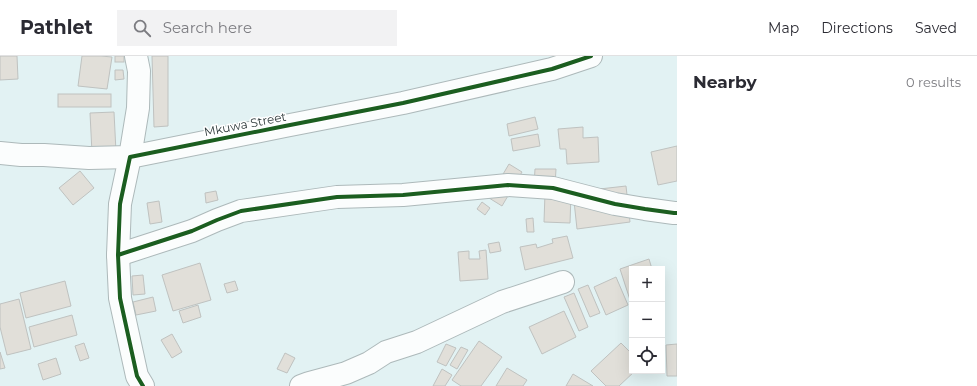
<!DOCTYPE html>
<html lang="en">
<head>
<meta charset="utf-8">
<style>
  body { margin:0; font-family:Montserrat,sans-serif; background:#f2f2f3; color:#2b2b33 }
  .controls { position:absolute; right:12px; bottom:12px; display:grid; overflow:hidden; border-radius:0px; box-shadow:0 4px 16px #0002 }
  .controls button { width:36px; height:36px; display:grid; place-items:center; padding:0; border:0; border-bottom:1px solid #e1e1e2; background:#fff; color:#2b2b33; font:20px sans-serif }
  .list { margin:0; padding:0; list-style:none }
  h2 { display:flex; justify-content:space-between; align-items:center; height:52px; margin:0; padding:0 16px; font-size:17px }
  h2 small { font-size:13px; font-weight:400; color:#7c7c81 }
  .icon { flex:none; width:22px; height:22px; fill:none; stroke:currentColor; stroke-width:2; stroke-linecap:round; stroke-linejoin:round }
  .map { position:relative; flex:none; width:677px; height:330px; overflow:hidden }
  header { display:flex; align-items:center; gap:24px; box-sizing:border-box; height:56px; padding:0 20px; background:#fff; border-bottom:1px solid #e1e1e2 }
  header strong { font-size:19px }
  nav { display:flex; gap:22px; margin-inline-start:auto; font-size:14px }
  .search { width:280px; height:36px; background:#f2f2f3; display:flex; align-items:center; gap:10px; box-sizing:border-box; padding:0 14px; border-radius:0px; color:#7c7c81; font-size:15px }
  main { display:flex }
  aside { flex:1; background:#fff }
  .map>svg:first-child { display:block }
</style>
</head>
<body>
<header>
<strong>Pathlet</strong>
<div class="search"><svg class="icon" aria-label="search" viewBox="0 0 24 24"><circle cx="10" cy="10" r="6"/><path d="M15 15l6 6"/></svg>Search here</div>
<nav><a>Map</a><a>Directions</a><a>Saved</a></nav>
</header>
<main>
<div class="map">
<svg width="677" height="330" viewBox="0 0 677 330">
  <rect width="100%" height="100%" fill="#e2f2f3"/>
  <g fill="#e1dfd9" stroke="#bfc2c0">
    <polygon points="0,0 17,0 18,23 0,24"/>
    <polygon points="82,0 101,0 112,1 107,33 78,30"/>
    <rect x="115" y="0" width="9" height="6"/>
    <polygon points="152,0 168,0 168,70 154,71"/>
    <polygon points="115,14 123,14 124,23 115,24"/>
    <rect x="58" y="38" width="53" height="13"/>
    <polygon points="114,56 116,96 92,97 90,57"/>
    <polygon points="535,61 538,73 509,80 507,68"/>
    <polygon points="583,71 583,82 598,81 599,106 567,108 566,93 560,93 558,73"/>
    <polygon points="538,78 540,90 513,95 511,83"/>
    <polygon points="677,90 677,125 658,129 651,96"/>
    <polygon points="509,108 522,116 502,150 481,137 499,125"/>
    <polygon points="535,113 556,113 555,129 534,129"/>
    <polygon points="80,115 94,132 73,149 59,132"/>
    <polygon points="626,130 630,166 577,173 573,136"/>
    <polygon points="216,135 218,144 206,147 205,137"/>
    <polygon points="545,137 571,138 570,167 544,166"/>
    <polygon points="159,145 162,166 150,168 147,147"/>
    <polygon points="482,146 490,152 485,159 477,153"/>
    <polygon points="533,162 534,176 527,176 526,163"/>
    <polygon points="567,180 573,202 525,214 520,191 536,188 537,192 553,187 552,183"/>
    <polygon points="499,186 501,195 490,197 488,188"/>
    <polygon points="486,194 488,223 460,225 458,196 469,195 469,203 480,203 479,195"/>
    <polygon points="649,203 652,213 632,213 632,250 620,213"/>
    <polygon points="200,207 211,244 173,255 162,219"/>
    <polygon points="143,219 145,238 133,239 132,220"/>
    <polygon points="616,221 628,249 606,259 594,231"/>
    <polygon points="65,225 71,250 26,262 20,237"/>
    <polygon points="235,225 238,234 227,237 224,228"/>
    <polygon points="588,229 600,257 590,261 578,233"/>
    <polygon points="574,237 588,271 579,275 564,241"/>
    <polygon points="153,241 156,255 136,259 133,246"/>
    <polygon points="19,243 31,293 7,299 0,271 0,248"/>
    <polygon points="198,249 201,261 183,267 179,255"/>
    <polygon points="564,255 576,281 542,298 529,271"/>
    <polygon points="72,259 77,279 34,291 29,271"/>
    <polygon points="172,278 182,296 172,302 161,284"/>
    <polygon points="479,285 502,301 481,330 461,330 452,324"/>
    <polygon points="84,287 89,302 80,305 75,290"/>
    <polygon points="621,287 632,298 632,315 635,315 619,330 606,330 591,315"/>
    <polygon points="446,288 456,292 446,310 437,306"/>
    <polygon points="677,288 677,320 667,320 666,289"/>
    <polygon points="461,291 468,294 457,313 450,309"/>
    <polygon points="0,296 5,312 0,313"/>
    <polygon points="285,297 295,302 287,317 277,313"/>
    <polygon points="56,302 61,318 43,324 38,308"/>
    <polygon points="507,312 527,324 523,330 496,330"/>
    <polygon points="442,313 452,319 445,330 433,330"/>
    <polygon points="573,318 593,330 566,330"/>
  </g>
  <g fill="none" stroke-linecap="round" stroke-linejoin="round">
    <g stroke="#adb9ba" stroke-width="24">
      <g id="minor">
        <polyline points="0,97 21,99 44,99 89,102 130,101 138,52 139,15 136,0"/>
        <polyline points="118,199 192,175 217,164 241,155 337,141 403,139 508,129 553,132 615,148 645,153 674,157 677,157"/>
        <polyline points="143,330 137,320 120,242 118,199 120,148 130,101 285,70 403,47 552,13 591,0"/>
        <polyline points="301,330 309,327 346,317 369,307 386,296 417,286 502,246 563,226"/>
      </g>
    </g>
    <use href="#minor" stroke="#fbfdfd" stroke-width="22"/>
    <g stroke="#fff" stroke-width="6">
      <g id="cycleway">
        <polyline points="118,199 192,175 217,164 241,155 337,141 403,139 508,129 553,132 615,148 645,153 674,157 677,157"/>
        <polyline points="143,330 137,320 120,242 118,199 120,148 130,101 285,70 403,47 552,13 591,0"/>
      </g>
    </g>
    <use href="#cycleway" stroke="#1b5e20" stroke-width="4"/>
  </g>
  <g text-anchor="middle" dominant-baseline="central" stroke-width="3" stroke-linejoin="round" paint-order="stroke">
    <g font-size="12" fill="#2e3a3b" stroke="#fff">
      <text transform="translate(245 68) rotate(-11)">Mkuwa Street</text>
    </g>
  </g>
</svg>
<div class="controls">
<button>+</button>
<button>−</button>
<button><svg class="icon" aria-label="locate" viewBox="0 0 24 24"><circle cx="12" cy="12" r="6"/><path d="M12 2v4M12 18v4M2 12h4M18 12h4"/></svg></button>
</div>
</div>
<aside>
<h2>Nearby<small>0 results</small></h2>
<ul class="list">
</ul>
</aside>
</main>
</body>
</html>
